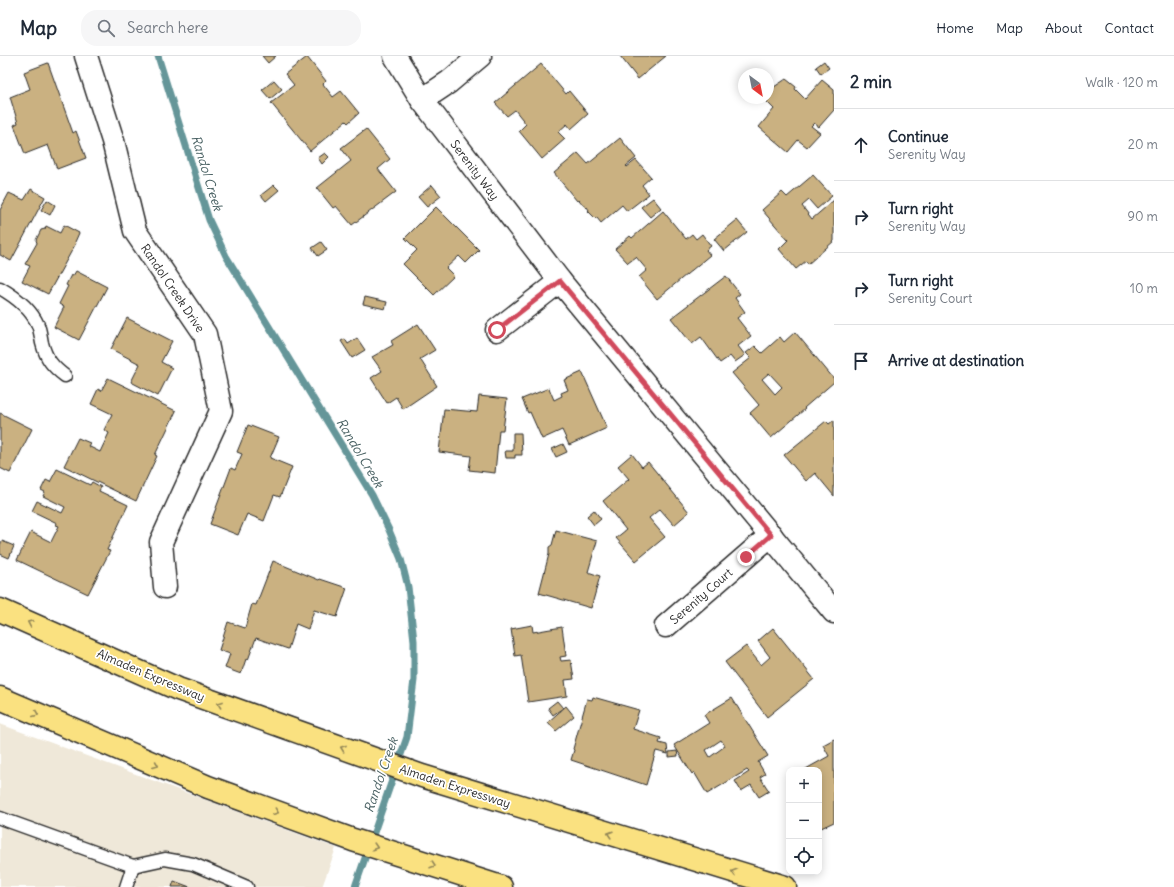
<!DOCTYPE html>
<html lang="en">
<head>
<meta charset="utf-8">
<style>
  body { margin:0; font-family:Delius,sans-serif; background:#f6f6f7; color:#1f2937 }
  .controls { position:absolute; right:12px; bottom:12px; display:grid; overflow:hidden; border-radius:8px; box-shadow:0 2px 10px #0003 }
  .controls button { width:36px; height:36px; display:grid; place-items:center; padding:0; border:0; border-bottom:1px solid #e0e1e3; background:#fff; color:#1f2937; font:20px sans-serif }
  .compass { position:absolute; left:738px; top:12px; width:36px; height:36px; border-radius:50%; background:#fff; box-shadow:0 2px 10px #0003; rotate:148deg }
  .stop { position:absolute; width:12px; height:12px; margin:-9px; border:3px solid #d1495b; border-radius:50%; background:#fff }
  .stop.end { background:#d1495b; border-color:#fff; box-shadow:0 1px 4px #0008 }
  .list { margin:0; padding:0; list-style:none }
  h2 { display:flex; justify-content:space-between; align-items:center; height:52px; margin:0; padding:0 16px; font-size:17px }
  h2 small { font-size:13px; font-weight:400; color:#747a83 }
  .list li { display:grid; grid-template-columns:26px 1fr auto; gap:12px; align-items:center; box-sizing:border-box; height:72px; padding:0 16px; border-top:1px solid #e0e1e3 }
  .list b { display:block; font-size:15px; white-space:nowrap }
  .list p { margin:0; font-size:13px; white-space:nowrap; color:#747a83 }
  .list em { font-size:13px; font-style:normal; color:#747a83 }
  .icon { flex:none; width:22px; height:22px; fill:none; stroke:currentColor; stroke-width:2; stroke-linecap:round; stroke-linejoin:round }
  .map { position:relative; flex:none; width:834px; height:831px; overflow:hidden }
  header { display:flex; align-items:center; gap:24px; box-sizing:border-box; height:56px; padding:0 20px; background:#fff; border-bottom:1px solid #e0e1e3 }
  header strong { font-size:19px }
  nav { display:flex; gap:22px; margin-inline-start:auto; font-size:14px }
  .search { width:280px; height:36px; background:#f6f6f7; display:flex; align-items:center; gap:10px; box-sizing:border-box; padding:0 14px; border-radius:16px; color:#747a83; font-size:15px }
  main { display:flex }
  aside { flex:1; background:#fff }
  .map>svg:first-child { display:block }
</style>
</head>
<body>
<header>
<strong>Map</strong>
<div class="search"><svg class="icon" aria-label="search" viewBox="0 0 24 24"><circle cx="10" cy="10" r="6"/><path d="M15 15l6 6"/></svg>Search here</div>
<nav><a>Home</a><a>Map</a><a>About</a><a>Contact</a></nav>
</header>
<main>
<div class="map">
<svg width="834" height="831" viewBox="0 0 834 831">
  <rect width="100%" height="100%" fill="#fff"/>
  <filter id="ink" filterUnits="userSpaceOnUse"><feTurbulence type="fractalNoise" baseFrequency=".025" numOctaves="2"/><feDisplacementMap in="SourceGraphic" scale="8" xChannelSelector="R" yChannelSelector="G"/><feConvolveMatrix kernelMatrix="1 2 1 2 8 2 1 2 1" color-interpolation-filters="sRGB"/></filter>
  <g filter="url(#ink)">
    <polygon fill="#efe8d9" points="0,668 336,792 322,831 0,831"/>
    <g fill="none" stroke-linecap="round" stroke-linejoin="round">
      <polyline stroke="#659699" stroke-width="7" points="158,0 209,164 226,200 372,439 389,474 401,503 408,531 414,585 414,624 407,681 355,831"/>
    </g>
    <g fill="#cab181" stroke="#2b2b2b" fill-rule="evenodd">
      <polygon points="262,0 276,0 268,7"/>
      <polygon points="620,0 666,0 638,23"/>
      <polygon points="307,1 326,25 323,28 333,41 341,35 359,57 348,67 346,65 310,95 271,47 294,29 285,18"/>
      <polygon points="824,5 829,12 821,18 816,11"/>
      <polygon points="48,7 73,77 76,75 86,102 57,113 48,89 25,98 14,69 18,67 10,41 30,33 24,16"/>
      <polygon points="541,8 566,38 569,35 588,58 571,73 567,68 558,76 565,83 542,103 519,75 526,68 515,54 507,60 495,47"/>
      <polygon points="786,23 796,31 795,33 805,43 822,24 834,34 834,54 819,71 814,67 811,70 820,77 807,91 798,84 788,96 759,71 774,53 767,46 774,31"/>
      <polygon points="274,24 282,33 270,43 262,34"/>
      <polygon points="366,73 390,103 378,113 396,136 352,169 336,150 333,152 317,132 351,105 341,92"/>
      <polygon points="620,82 636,102 626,110 627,111 636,104 651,121 642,129 649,138 627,155 622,149 601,167 597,162 596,163 588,155 589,154 587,151 586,152 579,144 577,145 554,117 578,97 588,108"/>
      <polygon points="325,97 329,101 322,108 318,102"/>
      <polygon points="813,119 832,140 817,153 809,144 802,150 812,163 834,144 834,185 808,208 806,205 796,213 779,193 788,184 762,154 782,136 787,141"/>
      <polygon points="274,129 279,134 266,145 261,139"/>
      <polygon points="432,129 441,140 427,151 418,141"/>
      <polygon points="31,133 45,141 11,205 0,199 0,154 9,137 24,144"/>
      <polygon points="653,142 661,152 650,161 641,151"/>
      <polygon points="47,144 55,149 50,159 41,154"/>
      <polygon points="436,151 479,194 466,207 459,200 446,212 454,220 434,239 403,208 417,194 405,182"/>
      <polygon points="663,155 686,183 692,178 696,183 702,178 711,190 706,194 710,199 657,243 639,221 647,214 636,201 628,207 615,193 630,180 632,182"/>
      <polygon points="737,164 747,176 724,195 714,183"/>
      <polygon points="64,169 79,177 75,186 76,187 48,238 22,225 30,210 25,208 37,187 36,184 41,174 45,173 46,170 60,177"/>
      <polygon points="321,186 327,194 318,200 312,192"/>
      <polygon points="76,215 107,231 79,284 54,271 64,251 59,248 68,230 66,229 71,219 73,220"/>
      <polygon points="726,220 740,238 735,242 745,256 737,262 751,280 738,290 745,299 735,306 730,300 720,307 701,281 692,288 671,262"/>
      <polygon points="365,241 387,246 385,253 363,248"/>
      <polygon points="127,262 172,285 161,306 172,312 158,340 131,326 140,308 111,293"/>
      <polygon points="418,268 435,294 420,303 437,330 403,353 396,341 387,347 371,322 382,315 372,301 393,289 391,285"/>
      <path d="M795,276L834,323V326L804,352L805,353L771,382L750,357L759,349L732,317L751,302L746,297L755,290L762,297L780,281L784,286ZM769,317L782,331L775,338L762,323Z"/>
      <polygon points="357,282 365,294 352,302 341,285 345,283 348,288"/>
      <polygon points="582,316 607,372 569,389 562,374 542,383 530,356 528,357 522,343 549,332 554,344 562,340 561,337 568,334 564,324"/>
      <polygon points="108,322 176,355 155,399 157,400 136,445 64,410 78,382 90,387 88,390 100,396 109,377 104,374 112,358 91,348 98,333 101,335"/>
      <polygon points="479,340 507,343 503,374 499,374 495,417 469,414 471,400 439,396 444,353 477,356"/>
      <polygon points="0,357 32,373 10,417 0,412"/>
      <polygon points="834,364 834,440 815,417 806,425 784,399 826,365 829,368"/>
      <polygon points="248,369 279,381 270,402 292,411 280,441 274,439 264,465 247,458 238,479 210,468 231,412 235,414 242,398 237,396"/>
      <polygon points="513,377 521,377 522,399 515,399 515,402 506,402 505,395 513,395"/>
      <polygon points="563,388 567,396 556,401 552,393"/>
      <polygon points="632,398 642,411 648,406 689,456 674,469 660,453 649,462 665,481 636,505 616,482 626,474 603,445 629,423 618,410"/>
      <polygon points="57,413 90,429 92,426 101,431 99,435 128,449 107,494 110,495 88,538 17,504 31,476 51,486 59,470 56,469 57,467 32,455 37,445 62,457 65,451 43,440 45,436 41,434 46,424 50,426"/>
      <polygon points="594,454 601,463 594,469 587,460"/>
      <polygon points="556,474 597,485 588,516 600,520 591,552 539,537 549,498 549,491 552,489"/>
      <polygon points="2,485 14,490 9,502 0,498 0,489"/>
      <polygon points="273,505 319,524 320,523 347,532 337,561 314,554 308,573 296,568 288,593 256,582 248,604 246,603 241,618 225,612 230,598 219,594 228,566 245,572 252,548 256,549"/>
      <polygon points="532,569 533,576 562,571 566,600 560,601 561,605 571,604 574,623 565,624 567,640 528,646 521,599 515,600 511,573"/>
      <polygon points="773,572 814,623 767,661 725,606 746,590 761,609 770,601 758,585"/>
      <polygon points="593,641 639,654 633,673 661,682 659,687 667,689 668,698 656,695 646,729 571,704 574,694 573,693 587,643 592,644"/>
      <path d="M732,642L768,700L758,706L765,718L760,721L769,735L759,741L751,729L741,735L735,725L749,716L747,714L707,738L694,716L692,718L674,689L709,667L704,659ZM721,684L725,690L710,701L706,694Z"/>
      <polygon points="557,645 563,652 553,659 548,652"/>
      <polygon points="566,650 574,660 556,675 548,666"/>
      <polygon points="834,683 834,766 819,773 819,714 804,714 829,700 823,689"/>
      <polygon points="677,695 678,700 669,701 669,696"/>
      <polygon points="174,825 190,831 172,831"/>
    </g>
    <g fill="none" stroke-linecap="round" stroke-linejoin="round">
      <g stroke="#2b2b2b" stroke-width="15">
        <g id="service">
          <path d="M0,232C14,240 31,253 38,269C40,274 41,282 42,287C46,303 53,311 65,320"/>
          <polyline points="0,762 133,810 126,831"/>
          <polyline points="133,810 165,803 193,808 247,831"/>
        </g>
      </g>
      <g stroke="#2b2b2b" stroke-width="25">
        <g id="minor">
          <polyline points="86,0 113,85 135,175 205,278 221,355 161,486 165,531"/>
          <polyline points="395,0 422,44 560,225 834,556"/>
          <polyline points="422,44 449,26 480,0"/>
          <polyline points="497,274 560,225"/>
          <polyline points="666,570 771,479"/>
        </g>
      </g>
      <g stroke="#2b2b2b" stroke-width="25">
        <g id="primary">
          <polyline points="0,554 178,633 422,720 785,831"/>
          <polyline points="0,642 208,731 353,784 501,831"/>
        </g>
      </g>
      <use href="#service" stroke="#fff" stroke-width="12"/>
      <use href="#minor" stroke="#fff" stroke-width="22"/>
      <use href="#primary" stroke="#fae180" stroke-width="22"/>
    </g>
    <defs><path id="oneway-chevron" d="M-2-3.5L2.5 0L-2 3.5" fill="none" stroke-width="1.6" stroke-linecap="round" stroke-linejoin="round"/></defs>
    <g stroke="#928656">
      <use href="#oneway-chevron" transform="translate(30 567) rotate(-156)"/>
      <use href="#oneway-chevron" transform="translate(220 648) rotate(-160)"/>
      <use href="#oneway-chevron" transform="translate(36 658) rotate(23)"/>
      <use href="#oneway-chevron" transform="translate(343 692) rotate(-160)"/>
      <use href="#oneway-chevron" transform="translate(156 709) rotate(23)"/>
      <use href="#oneway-chevron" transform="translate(276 756) rotate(20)"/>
      <use href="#oneway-chevron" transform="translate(610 778) rotate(-163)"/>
      <use href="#oneway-chevron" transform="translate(375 791) rotate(17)"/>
      <use href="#oneway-chevron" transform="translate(433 809) rotate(18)"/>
      <use href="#oneway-chevron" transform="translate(734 816) rotate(-163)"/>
    </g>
  </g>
  <g fill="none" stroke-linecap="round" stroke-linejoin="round" filter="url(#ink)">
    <polyline stroke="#d1495b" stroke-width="5" points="497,274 560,225 771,479 746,501"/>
  </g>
  <g text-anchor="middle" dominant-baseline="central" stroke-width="3.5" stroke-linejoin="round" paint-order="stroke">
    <g font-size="12" fill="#2b2b2b" stroke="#fff">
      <text transform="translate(475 114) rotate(53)">Serenity Way</text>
      <text transform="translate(173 232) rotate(56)">Randol Creek Drive</text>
      <text transform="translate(701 540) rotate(-41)">Serenity Court</text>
      <text transform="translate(151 619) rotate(23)">Almaden Expressway</text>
      <text transform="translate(455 730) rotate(18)">Almaden Expressway</text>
    </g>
    <g font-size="13" font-style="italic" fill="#486062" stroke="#fff">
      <text transform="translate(207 117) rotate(73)">Randol Creek</text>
      <text transform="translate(360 397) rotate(59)">Randol Creek</text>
      <text transform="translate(381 719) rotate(-71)">Randol Creek</text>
    </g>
  </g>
</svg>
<div class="controls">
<button>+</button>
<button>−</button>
<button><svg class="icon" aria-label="locate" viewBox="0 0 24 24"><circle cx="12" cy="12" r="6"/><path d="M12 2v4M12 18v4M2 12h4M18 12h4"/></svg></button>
</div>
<svg class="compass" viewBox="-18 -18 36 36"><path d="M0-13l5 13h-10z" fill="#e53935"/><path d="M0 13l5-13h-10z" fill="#747a83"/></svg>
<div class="stop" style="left:497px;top:274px"></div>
<div class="stop end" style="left:746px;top:501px"></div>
</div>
<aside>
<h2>2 min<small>Walk · 120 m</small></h2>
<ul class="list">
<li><svg class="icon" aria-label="ahead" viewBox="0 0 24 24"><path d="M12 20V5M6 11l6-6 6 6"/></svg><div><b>Continue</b><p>Serenity Way</p></div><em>20 m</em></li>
<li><svg class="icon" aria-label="right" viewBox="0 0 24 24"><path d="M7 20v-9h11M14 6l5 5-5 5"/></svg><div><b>Turn right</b><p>Serenity Way</p></div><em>90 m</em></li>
<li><svg class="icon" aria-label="right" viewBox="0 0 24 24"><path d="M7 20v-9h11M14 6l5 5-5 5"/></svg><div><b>Turn right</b><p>Serenity Court</p></div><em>10 m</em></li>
<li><svg class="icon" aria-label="arrive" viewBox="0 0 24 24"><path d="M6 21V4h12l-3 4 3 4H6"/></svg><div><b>Arrive at destination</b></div></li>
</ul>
</aside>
</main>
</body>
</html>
